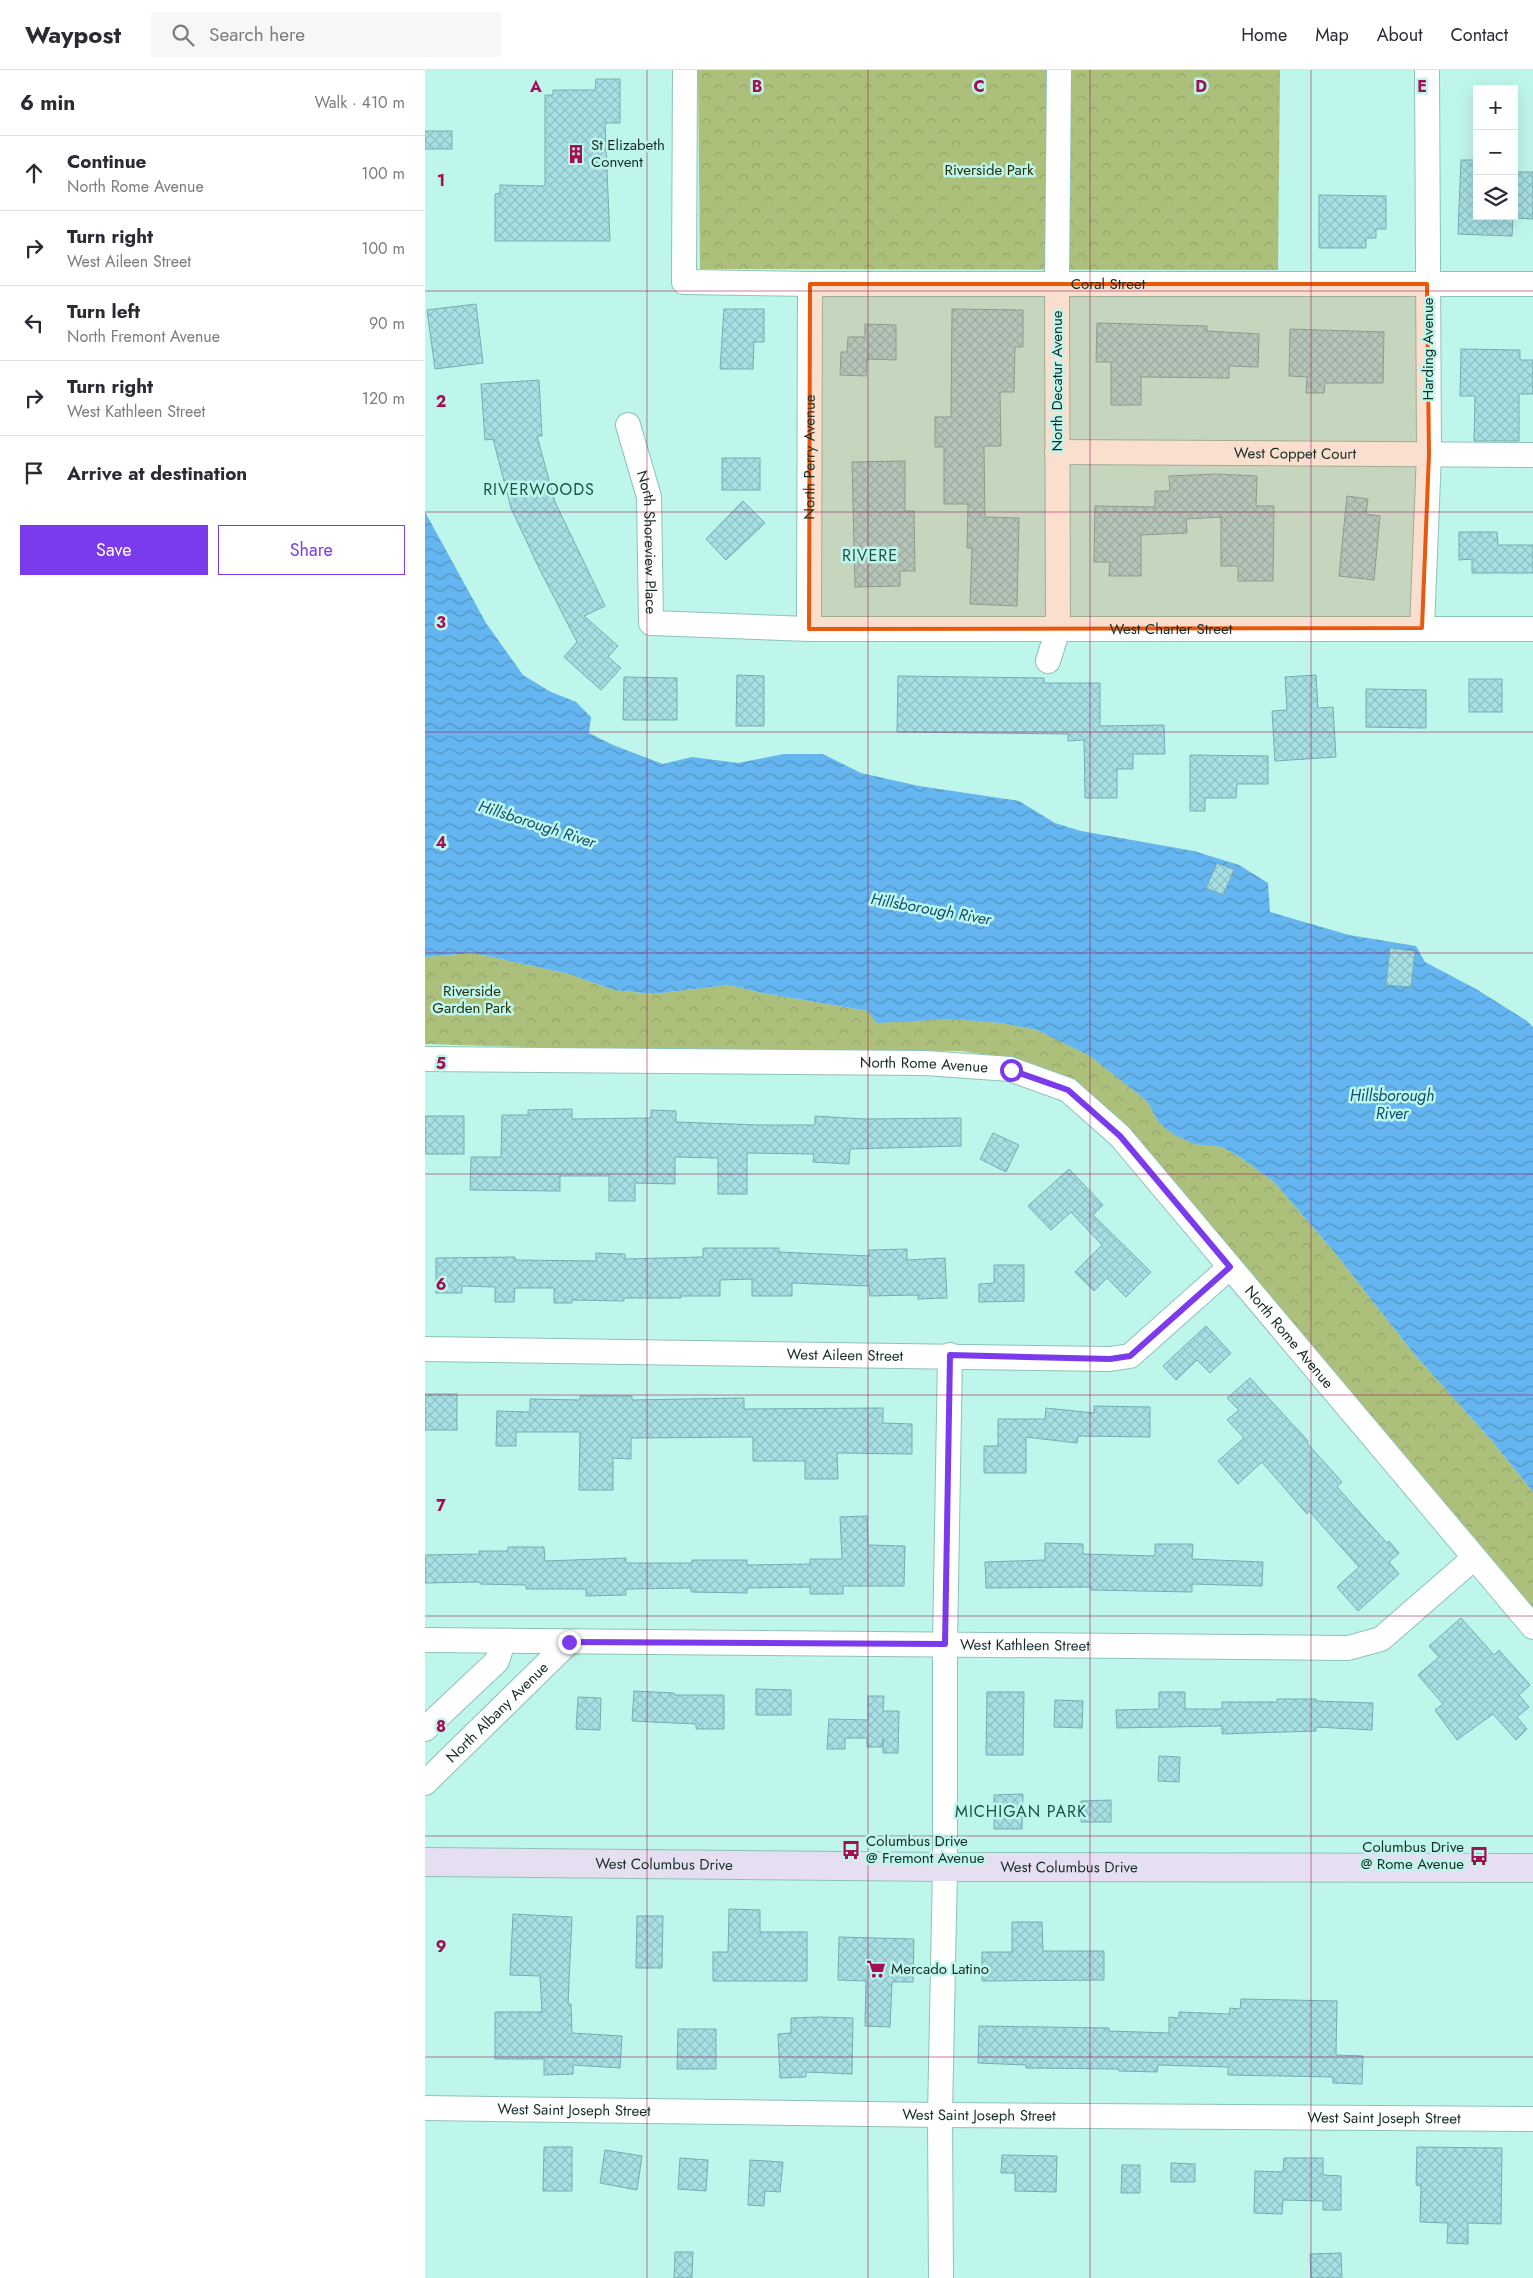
<!DOCTYPE html>
<html lang="en">
<head>
<meta charset="utf-8">
<style>
  body { margin:0; font-family:Jost,sans-serif; background:#f7f7f7; color:#2b2b33 }
  .controls { position:absolute; right:15px; top:15px; display:grid; overflow:hidden; border-radius:0px; box-shadow:0 5px 20px #0002 }
  .controls button { width:45px; height:45px; display:grid; place-items:center; padding:0; border:0; border-bottom:1px solid #e1e1e2; background:#fff; color:#2b2b33; font:25px sans-serif }
  .stop { position:absolute; width:15px; height:15px; margin:-11px; border:4px solid #7c3aed; border-radius:50%; background:#fff }
  .stop.end { background:#7c3aed; border-color:#fff; box-shadow:0 1px 5px #0008 }
  .list { margin:0; padding:0; list-style:none }
  h2 { display:flex; justify-content:space-between; align-items:center; height:65px; margin:0; padding:0 20px; font-size:21px }
  h2 small { font-size:16px; font-weight:400; color:#7c7c81 }
  .list li { display:grid; grid-template-columns:32px 1fr auto; gap:15px; align-items:center; box-sizing:border-box; height:75px; padding:0 20px; border-top:1px solid #e1e1e2 }
  .list b { display:block; font-size:19px; white-space:nowrap }
  .list p { margin:0; font-size:16px; white-space:nowrap; color:#7c7c81 }
  .list em { font-size:16px; font-style:normal; color:#7c7c81 }
  .actions { display:flex; gap:10px; padding:15px 20px }
  .actions a { flex:1; padding:11px 0; border:1px solid #7c3aed; border-radius:0px; text-align:center; font-size:18px; color:#7c3aed }
  .actions .main { background:#7c3aed; color:#fff }
  .icon { flex:none; width:28px; height:28px; fill:none; stroke:currentColor; stroke-width:2; stroke-linecap:round; stroke-linejoin:round }
  .map { position:relative; flex:none; width:1108px; height:2208px; overflow:hidden }
  header { display:flex; align-items:center; gap:30px; box-sizing:border-box; height:70px; padding:0 25px; background:#fff; border-bottom:1px solid #e1e1e2 }
  header strong { font-size:24px }
  nav { display:flex; gap:28px; margin-inline-start:auto; font-size:18px }
  .search { width:350px; height:45px; background:#f7f7f7; display:flex; align-items:center; gap:12px; box-sizing:border-box; padding:0 18px; border-radius:0px; color:#7c7c81; font-size:19px }
  main { display:flex }
  aside { flex:1; background:#fff }
  .map>svg:first-child { display:block }
</style>
</head>
<body>
<header>
<strong>Waypost</strong>
<div class="search"><svg class="icon" aria-label="search" viewBox="0 0 24 24"><circle cx="10" cy="10" r="6"/><path d="M15 15l6 6"/></svg>Search here</div>
<nav><a>Home</a><a>Map</a><a>About</a><a>Contact</a></nav>
</header>
<main>
<aside>
<h2>6 min<small>Walk · 410 m</small></h2>
<ul class="list">
<li><svg class="icon" aria-label="ahead" viewBox="0 0 24 24"><path d="M12 20V5M6 11l6-6 6 6"/></svg><div><b>Continue</b><p>North Rome Avenue</p></div><em>100 m</em></li>
<li><svg class="icon" aria-label="right" viewBox="0 0 24 24"><path d="M7 20v-9h11M14 6l5 5-5 5"/></svg><div><b>Turn right</b><p>West Aileen Street</p></div><em>100 m</em></li>
<li><svg class="icon" aria-label="left" viewBox="0 0 24 24"><path d="M17 20v-9H6M10 6l-5 5 5 5"/></svg><div><b>Turn left</b><p>North Fremont Avenue</p></div><em>90 m</em></li>
<li><svg class="icon" aria-label="right" viewBox="0 0 24 24"><path d="M7 20v-9h11M14 6l5 5-5 5"/></svg><div><b>Turn right</b><p>West Kathleen Street</p></div><em>120 m</em></li>
<li><svg class="icon" aria-label="arrive" viewBox="0 0 24 24"><path d="M6 21V4h12l-3 4 3 4H6"/></svg><div><b>Arrive at destination</b></div></li>
</ul>
<div class="actions"><a class="main">Save</a><a>Share</a></div>
</aside>
<div class="map">
<svg width="1108" height="2208" viewBox="0 0 1108 2208">
  <defs>
    <pattern id="park-crowns" width="20" height="18" patternUnits="userSpaceOnUse" patternTransform="scale(1.25)"><rect width="20" height="18" fill="#acc07c"/><path d="M2 6a3 3 0 1 1 6 0M12 15a3 3 0 1 1 6 0" fill="none" stroke="#93a56b"/></pattern>
    <pattern id="water-waves" width="16" height="10" patternUnits="userSpaceOnUse" patternTransform="scale(1.25)"><rect width="16" height="10" fill="#65b6f0"/><path d="M0 5q4-4 8 0t8 0" fill="none" stroke="#5294c2"/></pattern>
    <pattern id="building-cross-hatch" width="8" height="8" patternUnits="userSpaceOnUse" patternTransform="scale(1.25)"><rect width="8" height="8" fill="#a7e0e4"/><path d="M0 0l8 8M0 8l8-8" fill="none" stroke="#8fc0c4"/></pattern>
  </defs>
  <rect width="100%" height="100%" fill="#bff6eb"/>
  <g fill="url(#park-crowns)">
    <polygon points="273,0 855,0 853,200 275,199"/>
    <polygon points="48,883 144,904 189,920 228,924 303,915 337,923 443,941 576,953 612,960 666,986 722,1031 734,1053 769,1074 797,1077 816,1088 849,1112 910,1183 989,1284 1067,1371 1108,1422 1108,1537 703,1057 663,1023 580,988 537,981 169,979 0,974 0,887"/>
  </g>
  <polygon fill="url(#water-waves)" points="0,442 61,553 98,605 124,621 151,632 166,647 164,663 188,675 238,694 267,687 313,693 359,684 398,684 436,703 494,716 594,731 630,753 656,761 769,781 814,795 843,813 845,842 924,865 991,876 1000,892 1051,919 1102,951 1108,957 1108,1422 1067,1371 989,1284 910,1183 849,1112 816,1088 797,1077 769,1074 748,1064 734,1053 722,1031 665,986 612,960 576,953 527,949 452,953 443,941 337,923 303,915 228,924 189,920 144,904 48,883 0,887"/>
  <g fill="url(#building-cross-hatch)" stroke="#76adb0">
    <polygon points="171,9 195,9 195,53 180,53 185,171 70,171 70,124 75,123 75,115 120,116 120,25 128,25 128,20 170,20"/>
    <rect x="0" y="61" width="27" height="18"/>
    <polygon points="1036,90 1052,90 1052,146 1088,146 1087,166 1033,164"/>
    <polygon points="1089,102 1108,102 1108,149 1089,148"/>
    <polygon points="894,125 961,126 961,159 951,159 951,168 941,168 941,178 894,178"/>
    <polygon points="51,234 58,293 10,299 2,240"/>
    <polygon points="299,239 339,239 339,272 329,272 328,299 295,299"/>
    <polygon points="527,239 598,240 598,277 590,277 589,322 575,322 576,376 559,376 560,447 594,448 592,536 545,534 547,478 542,478 543,434 519,434 519,377 510,377 510,347 526,347"/>
    <polygon points="672,253 782,256 782,261 834,264 833,297 804,296 804,308 716,307 716,335 686,335 686,292 671,292"/>
    <polygon points="440,254 471,255 471,290 442,289 441,306 415,305 416,282 422,282 423,267 440,267"/>
    <polygon points="865,259 959,262 958,313 900,313 899,323 881,323 882,307 864,306"/>
    <polygon points="1036,279 1095,280 1095,290 1108,290 1108,324 1094,324 1094,371 1049,371 1050,326 1035,326"/>
    <polygon points="114,310 117,366 112,366 130,432 180,536 159,546 193,576 183,587 196,598 176,620 139,587 152,572 113,496 86,438 68,369 60,370 56,314"/>
    <rect x="297" y="388" width="38" height="32"/>
    <polygon points="480,391 480,441 489,441 490,501 475,501 475,516 430,517 427,392"/>
    <polygon points="790,404 832,406 831,436 849,436 848,511 813,511 813,496 796,496 796,447 761,449 762,463 716,465 716,506 684,506 685,492 669,492 670,436 730,437 730,421 745,421 744,406"/>
    <polygon points="922,426 943,429 941,444 955,446 949,510 914,506"/>
    <polygon points="318,431 340,453 301,490 281,469"/>
    <polygon points="1034,462 1072,462 1073,475 1108,475 1108,503 1047,503 1047,489 1034,490"/>
    <polygon points="312,605 339,606 339,656 311,656"/>
    <polygon points="891,605 893,638 908,637 911,687 850,691 847,641 862,640 860,607"/>
    <polygon points="473,606 619,608 619,613 675,613 675,656 739,655 740,684 708,684 708,699 692,699 692,728 660,728 659,670 643,671 643,664 472,662"/>
    <polygon points="199,607 252,608 252,650 198,650"/>
    <rect x="1044" y="609" width="33" height="33"/>
    <polygon points="941,619 1001,620 1001,658 941,657"/>
    <polygon points="765,685 843,686 843,714 812,714 811,728 780,728 780,741 765,741"/>
    <polygon points="792,793 809,800 798,825 781,818"/>
    <polygon points="965,878 990,881 986,917 961,915"/>
    <polygon points="147,1039 147,1049 226,1048 226,1040 251,1041 251,1052 334,1055 390,1055 390,1046 439,1049 536,1048 536,1076 425,1079 424,1094 388,1092 389,1084 322,1083 322,1124 293,1124 293,1088 250,1087 250,1114 210,1113 210,1131 184,1131 184,1106 135,1106 135,1121 45,1120 46,1087 76,1087 77,1045 103,1045 103,1040"/>
    <rect x="0" y="1046" width="39" height="38"/>
    <polygon points="568,1063 594,1075 581,1102 555,1089"/>
    <polygon points="644,1099 678,1135 668,1145 726,1202 701,1227 682,1208 669,1221 650,1202 677,1175 646,1142 626,1160 603,1136"/>
    <polygon points="278,1178 354,1178 354,1182 444,1186 444,1180 482,1179 482,1190 520,1188 522,1228 493,1229 493,1225 445,1226 444,1216 367,1213 367,1226 327,1226 327,1209 295,1210 295,1226 256,1226 256,1228 199,1228 199,1231 147,1230 147,1233 129,1233 129,1218 90,1218 89,1232 70,1232 70,1217 37,1216 37,1223 11,1223 11,1188 90,1187 90,1190 171,1191 171,1183 200,1184 200,1189 278,1187"/>
    <polygon points="569,1195 599,1195 599,1231 554,1232 554,1214 569,1213"/>
    <polygon points="781,1256 806,1283 785,1303 772,1290 751,1310 738,1296"/>
    <polygon points="825,1308 883,1371 882,1373 917,1412 912,1417 962,1473 964,1471 974,1483 964,1492 974,1504 933,1541 912,1517 934,1497 884,1441 882,1444 837,1392 813,1414 793,1391 819,1368 802,1350 814,1340 802,1328"/>
    <rect x="0" y="1324" width="32" height="36"/>
    <polygon points="155,1326 207,1326 207,1330 319,1328 319,1339 458,1338 458,1353 487,1354 487,1384 412,1383 413,1409 380,1409 380,1391 328,1391 328,1367 206,1368 206,1389 188,1388 188,1420 154,1420 155,1362 91,1362 91,1376 71,1376 72,1341 105,1342 105,1329 155,1330"/>
    <polygon points="669,1336 725,1337 725,1367 653,1366 652,1373 601,1367 601,1403 559,1403 559,1376 573,1376 573,1349 620,1349 621,1338 669,1343"/>
    <polygon points="442,1446 443,1475 480,1476 479,1516 418,1516 418,1524 385,1524 385,1517 322,1518 322,1523 266,1522 266,1518 201,1519 201,1525 161,1526 161,1519 101,1519 101,1515 55,1514 55,1512 0,1513 0,1485 55,1484 54,1481 83,1481 83,1477 119,1477 120,1491 201,1488 201,1493 267,1493 267,1490 322,1490 322,1495 385,1494 385,1489 417,1489 415,1447"/>
    <polygon points="620,1473 658,1474 658,1484 730,1486 730,1474 768,1474 767,1489 838,1492 837,1516 767,1514 767,1522 666,1520 666,1517 561,1518 560,1492 620,1490"/>
    <polygon points="1036,1548 1069,1585 1074,1580 1105,1615 1094,1625 1104,1637 1092,1647 1102,1659 1091,1670 1068,1644 1032,1670 1010,1640 1018,1634 993,1605 1014,1587 1004,1576"/>
    <polygon points="331,1619 366,1620 366,1645 331,1645"/>
    <polygon points="209,1621 249,1623 249,1625 299,1625 299,1659 271,1659 271,1654 207,1651"/>
    <polygon points="562,1622 599,1622 598,1685 561,1685"/>
    <polygon points="734,1622 760,1622 760,1639 797,1639 797,1632 852,1632 852,1629 891,1629 891,1631 948,1633 947,1660 891,1657 891,1661 797,1664 797,1656 692,1658 691,1640 734,1639"/>
    <polygon points="443,1626 459,1626 458,1641 474,1641 473,1683 458,1683 458,1669 457,1677 442,1677 442,1668 420,1668 420,1679 402,1679 404,1649 443,1650"/>
    <polygon points="153,1627 176,1628 175,1660 151,1659"/>
    <polygon points="630,1630 658,1631 657,1658 629,1657"/>
    <polygon points="734,1686 755,1687 754,1712 733,1711"/>
    <polygon points="598,1724 597,1759 569,1759 569,1725"/>
    <polygon points="686,1730 686,1752 656,1752 656,1731"/>
    <polygon points="304,1839 335,1840 335,1862 382,1862 382,1911 288,1911 288,1882 303,1882"/>
    <polygon points="88,1844 147,1847 143,1934 146,1934 147,1963 197,1966 195,1998 148,1995 148,2004 119,2005 119,1989 70,1989 70,1942 117,1942 115,1906 85,1905"/>
    <polygon points="212,1846 238,1846 237,1898 211,1898"/>
    <polygon points="587,1852 617,1852 618,1881 679,1881 679,1910 557,1911 557,1882 587,1882"/>
    <polygon points="414,1867 489,1869 488,1912 467,1912 465,1957 440,1956 441,1911 413,1910"/>
    <polygon points="816,1929 912,1931 911,1985 938,1986 937,2014 908,2013 908,2007 803,2005 803,1997 733,1995 732,2002 694,2001 694,1999 601,1998 601,1995 553,1993 554,1956 684,1958 684,1961 744,1963 744,1947 754,1948 754,1942 804,1944 805,1938 815,1939"/>
    <polygon points="396,1947 428,1948 427,2004 381,2002 381,2007 355,2008 353,1964 366,1963 366,1948"/>
    <polygon points="253,1959 291,1959 291,1999 252,1999"/>
    <polygon points="119,2077 147,2077 147,2121 118,2121"/>
    <polygon points="992,2077 1077,2078 1076,2154 1043,2153 1043,2174 1022,2173 1023,2153 995,2152 996,2116 991,2115"/>
    <polygon points="180,2080 217,2086 212,2120 175,2113"/>
    <polygon points="577,2085 632,2086 631,2122 590,2121 590,2103 576,2103"/>
    <polygon points="255,2088 283,2090 281,2121 253,2119"/>
    <polygon points="859,2088 898,2088 898,2105 916,2106 916,2140 898,2140 898,2131 858,2130 857,2144 829,2143 830,2101 858,2102"/>
    <polygon points="325,2090 358,2092 355,2122 340,2121 339,2136 323,2135"/>
    <polygon points="746,2093 770,2094 770,2112 746,2112"/>
    <polygon points="697,2095 715,2095 715,2123 696,2123"/>
    <polygon points="250,2182 268,2182 267,2208 249,2208"/>
    <polygon points="916,2183 917,2208 886,2208 885,2184"/>
  </g>
  <g fill="none" stroke-linecap="round" stroke-linejoin="round">
    <g stroke="#8dc2b8" stroke-width="26">
      <g id="minor">
        <path id="s1" d="M260,0L259,212L385,214H1108"/>
        <path id="s2" d="M203,355L224,427L226,553L384,559H1108"/>
        <path id="s3" d="M632,382L1108,385"/>
        <polyline points="997,558 1004,384 1002,0"/>
        <path id="s4" d="M384,559L385,214"/>
        <polyline points="623,591 633,559 632,213 634,0"/>
        <path id="s5" d="M0,989L500,993L585,999L643,1020L695,1066L1108,1557"/>
        <path id="s6" d="M0,1279L685,1289L705,1286L805,1197"/>
        <path id="s7" d="M0,1570L923,1578L956,1569L1049,1488"/>
        <polyline points="0,1659 72,1591 78,1572"/>
        <path id="s8" d="M0,1713L144,1572"/>
        <path id="s9" d="M0,2038L515,2045L1108,2049"/>
        <polyline points="516,2208 515,2045 520,1797 520,1574 525,1285"/>
      </g>
    </g>
    <g stroke="#8dc2b8" stroke-width="30">
      <g id="secondary">
        <path id="s10" d="M0,1792L520,1797L1108,1798"/>
      </g>
    </g>
    <use href="#minor" stroke="#fff" stroke-width="24"/>
    <use href="#secondary" stroke="#e6dff2" stroke-width="28"/>
  </g>
  <g fill="none" stroke-linecap="round" stroke-linejoin="round">
    <polyline stroke="#7c3aed" stroke-width="6" points="144,1572 520,1574 525,1285 685,1289 705,1286 805,1197 695,1066 643,1020 586,1000"/>
  </g>
  <path fill="#e8590c" fill-opacity="0.2" stroke="#e8590c" stroke-width="4" stroke-linejoin="round" d="M385,214H1002L1004,384L997,558L384,559Z"/>
  <path fill="none" stroke="#a20f52" stroke-width="1" stroke-opacity="0.55" d="M222,0V2208M443,0V2208M665,0V2208M886,0V2208M0,221H1108M0,442H1108M0,662H1108M0,883H1108M0,1104H1108M0,1325H1108M0,1546H1108M0,1766H1108M0,1987H1108"/>
  <defs>
    <g id="building-bare" transform="scale(1.5)"><path d="M-4-6H4V6H1V3H-1V6H-4ZM-2.5-4.3h1.7v1.8h-1.7ZM.8-4.3h1.7v1.8H.8ZM-2.5-1h1.7V.8h-1.7ZM.8-1h1.7V.8H.8Z" fill="#a20f52" stroke="#bff6eb" stroke-width="2.5" paint-order="stroke"/></g>
    <g id="bus-bare" transform="scale(1.5)"><path d="M-5-6H5V4H4V6H2V4H-2V6H-4V4H-5ZM-3.5-4V0h7V-4ZM-3.5 1.2v1.5H-2V1.2ZM2 1.2v1.5H3.5V1.2Z" fill="#a20f52" stroke="#bff6eb" stroke-width="2.5" paint-order="stroke"/></g>
    <g id="supermarket-bare" transform="scale(1.5)"><path d="M-6-5.5h2.5l.6 2H6L4.5 2H-2.5L-4.4-4H-6ZM-1.5 3.2a1.3 1.3 0 1 0 .1 0ZM3 3.2a1.3 1.3 0 1 0 .1 0Z" fill="#a20f52" stroke="#bff6eb" stroke-width="2.5" paint-order="stroke"/></g>
  </defs>
  <g fill-rule="evenodd">
    <use href="#building-bare" x="151" y="84"/>
    <use href="#bus-bare" x="426" y="1780"/>
    <use href="#bus-bare" x="1054" y="1786"/>
    <use href="#supermarket-bare" x="451" y="1899"/>
  </g>
  <g text-anchor="middle" dominant-baseline="central" stroke-width="5" stroke-linejoin="round" paint-order="stroke">
    <g font-size="15" fill="#162c28" stroke="#bff6eb" text-anchor="start">
      <text x="166" y="75">St Elizabeth<tspan x="166" dy="17">Convent</tspan></text>
      <text x="441" y="1771">Columbus Drive<tspan x="441" dy="17">@ Fremont Avenue</tspan></text>
      <text x="1039" y="1777" text-anchor="end">Columbus Drive<tspan x="1039" dy="17">@ Rome Avenue</tspan></text>
      <text x="466" y="1899">Mercado Latino</text>
    </g>
    <g font-size="15" fill="#27300b" stroke="#bff6eb">
      <text x="564" y="100">Riverside Park</text>
      <text x="47" y="921">Riverside<tspan x="47" dy="17">Garden Park</tspan></text>
    </g>
    <g font-size="15" fill="#162c28" stroke="#bff6eb">
      <text stroke="none"><textPath href="#s1" startOffset="636">Coral Street</textPath></text>
      <text transform="translate(1003 279) rotate(-90)">Harding Avenue</text>
      <text transform="translate(632 311) rotate(-90)">North Decatur Avenue</text>
      <text stroke="none"><textPath href="#s3" startOffset="238">West Coppet Court</textPath></text>
      <text stroke="none"><textPath href="#s4" startOffset="172">North Perry Avenue</textPath></text>
      <text stroke="none"><textPath href="#s2" startOffset="120">North Shoreview Place</textPath></text>
      <text stroke="none"><textPath href="#s2" startOffset="721">West Charter Street</textPath></text>
      <text stroke="none"><textPath href="#s5" startOffset="499">North Rome Avenue</textPath></text>
      <text stroke="none"><textPath href="#s5" startOffset="979">North Rome Avenue</textPath></text>
      <text stroke="none"><textPath href="#s6" startOffset="420">West Aileen Street</textPath></text>
      <text stroke="none"><textPath href="#s7" startOffset="600">West Kathleen Street</textPath></text>
      <text stroke="none"><textPath href="#s8" startOffset="101">North Albany Avenue</textPath></text>
      <text stroke="none"><textPath href="#s10" startOffset="239">West Columbus Drive</textPath></text>
      <text stroke="none"><textPath href="#s10" startOffset="644">West Columbus Drive</textPath></text>
      <text stroke="none"><textPath href="#s9" startOffset="149">West Saint Joseph Street</textPath></text>
      <text stroke="none"><textPath href="#s9" startOffset="554">West Saint Joseph Street</textPath></text>
      <text stroke="none"><textPath href="#s9" startOffset="959">West Saint Joseph Street</textPath></text>
    </g>
    <g font-size="16" letter-spacing="1" fill="#1b5048" stroke="#bff6eb">
      <text x="114" y="419">RIVERWOODS</text>
      <text x="445" y="485">RIVERE</text>
      <text x="596" y="1741">MICHIGAN PARK</text>
    </g>
    <g font-size="16" font-style="italic" fill="#0c4c72" stroke="#bff6eb">
      <text transform="translate(112 754) rotate(18)">Hillsborough River</text>
      <text transform="translate(506 839) rotate(10)">Hillsborough River</text>
      <text x="967" y="1025">Hillsborough<tspan x="967" dy="18">River</tspan></text>
    </g>
  </g>
  <g font-size="16" text-anchor="middle" font-weight="bold" fill="#a20f52" stroke="#bff6eb" stroke-width="5" stroke-linejoin="round" paint-order="stroke">
    <text x="111" y="22">A</text>
    <text x="332" y="22">B</text>
    <text x="554" y="22">C</text>
    <text x="776" y="22">D</text>
    <text x="997" y="22">E</text>
    <text x="16" y="116">1</text>
    <text x="16" y="337">2</text>
    <text x="16" y="558">3</text>
    <text x="16" y="778">4</text>
    <text x="16" y="999">5</text>
    <text x="16" y="1220">6</text>
    <text x="16" y="1441">7</text>
    <text x="16" y="1662">8</text>
    <text x="16" y="1882">9</text>
  </g>
</svg>
<div class="controls">
<button>+</button>
<button>−</button>
<button><svg class="icon" aria-label="layers" viewBox="0 0 24 24"><path d="M12 4l9 5-9 5-9-5zM3 14l9 5 9-5"/></svg></button>
</div>
<div class="stop" style="left:586px;top:1000px"></div>
<div class="stop end" style="left:144px;top:1572px"></div>
</div>
</main>
</body>
</html>
